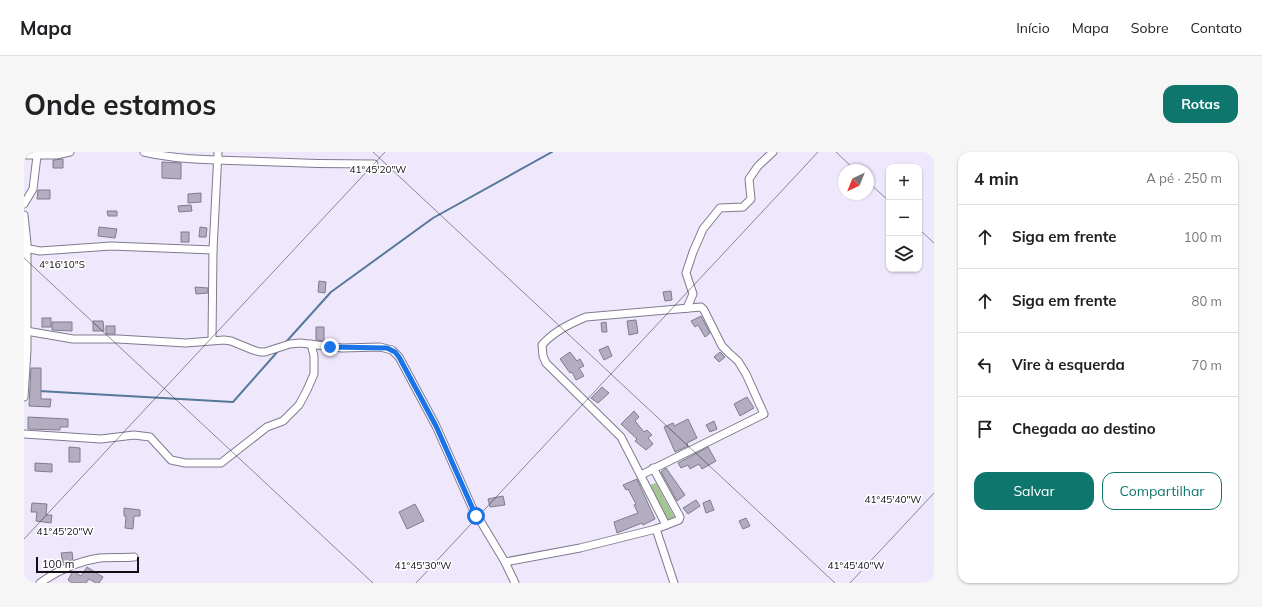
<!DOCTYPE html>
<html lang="pt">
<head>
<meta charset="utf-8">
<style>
  body { margin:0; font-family:Mulish,sans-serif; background:#f6f6f6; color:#202124 }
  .controls { position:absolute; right:12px; top:12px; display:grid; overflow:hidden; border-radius:8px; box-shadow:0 1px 3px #0004 }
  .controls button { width:36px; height:36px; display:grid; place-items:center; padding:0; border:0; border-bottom:1px solid #e0e0e0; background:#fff; color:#202124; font:20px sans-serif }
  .compass { position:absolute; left:814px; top:12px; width:36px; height:36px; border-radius:50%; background:#fff; box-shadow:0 1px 3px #0004; rotate:223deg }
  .scale { position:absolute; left:12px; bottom:10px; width:103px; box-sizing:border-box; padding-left:4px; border:2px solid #110f15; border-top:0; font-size:11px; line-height:14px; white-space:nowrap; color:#110f15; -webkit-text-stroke:3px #fff; paint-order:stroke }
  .stop { position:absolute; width:12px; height:12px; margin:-9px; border:3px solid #1a73e8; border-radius:50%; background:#fff }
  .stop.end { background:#1a73e8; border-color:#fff; box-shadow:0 1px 4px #0008 }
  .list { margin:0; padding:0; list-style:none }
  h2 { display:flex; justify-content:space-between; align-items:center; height:52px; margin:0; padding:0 16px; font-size:17px }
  h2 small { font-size:13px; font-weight:400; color:#757577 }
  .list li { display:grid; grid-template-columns:26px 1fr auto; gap:12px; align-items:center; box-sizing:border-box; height:64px; padding:0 16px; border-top:1px solid #e0e0e0 }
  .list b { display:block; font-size:15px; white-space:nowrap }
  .list em { font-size:13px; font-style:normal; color:#757577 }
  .actions { display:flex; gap:8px; padding:12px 16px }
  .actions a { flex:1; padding:9px 0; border:1px solid #0f766e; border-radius:12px; text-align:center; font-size:14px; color:#0f766e }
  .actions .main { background:#0f766e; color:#fff }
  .icon { flex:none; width:22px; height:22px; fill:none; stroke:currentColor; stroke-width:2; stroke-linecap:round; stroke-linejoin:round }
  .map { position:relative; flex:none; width:910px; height:431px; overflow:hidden; border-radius:12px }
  header { display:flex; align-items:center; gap:24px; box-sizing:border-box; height:56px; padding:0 20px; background:#fff; border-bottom:1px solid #e0e0e0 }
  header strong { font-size:19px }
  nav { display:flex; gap:22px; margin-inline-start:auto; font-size:14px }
  .intro { display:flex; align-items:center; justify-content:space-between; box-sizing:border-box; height:96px; padding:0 24px }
  h1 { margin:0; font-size:28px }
  .button { padding:10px 18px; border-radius:12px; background:#0f766e; color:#fff; font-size:14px; font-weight:700 }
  main { display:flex; gap:24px; padding:0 24px }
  aside { flex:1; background:#fff; border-radius:12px; box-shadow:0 1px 3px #0004 }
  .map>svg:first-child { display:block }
</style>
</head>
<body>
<header>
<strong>Mapa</strong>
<nav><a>Início</a><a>Mapa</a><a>Sobre</a><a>Contato</a></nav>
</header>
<div class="intro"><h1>Onde estamos</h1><a class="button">Rotas</a></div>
<main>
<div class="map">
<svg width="910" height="431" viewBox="0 0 910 431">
  <rect width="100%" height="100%" fill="#efe8fd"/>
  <polygon fill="#a3c592" points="632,331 651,366 643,370 626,333"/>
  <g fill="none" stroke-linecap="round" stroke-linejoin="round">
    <g stroke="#567999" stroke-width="2">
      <polyline points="262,190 307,140 409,66 528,0"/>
      <polyline points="15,239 209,250 255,198"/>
    </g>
  </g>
  <g fill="#b3adc1" stroke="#817b8e">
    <polygon points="39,7 39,16 29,16 29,8"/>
    <polygon points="138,10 157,11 157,27 138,26"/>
    <polygon points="14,38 26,38 26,47 13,47"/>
    <polygon points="177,41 177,50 164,51 164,42"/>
    <polygon points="167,53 168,59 155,60 154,54"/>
    <polygon points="83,59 93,59 93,64 84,64"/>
    <polygon points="75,75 93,77 91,86 74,84"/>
    <polygon points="176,75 183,76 182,85 175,85"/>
    <rect x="157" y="80" width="8" height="10"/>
    <polygon points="295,129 302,130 301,141 294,140"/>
    <polygon points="171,135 184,136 184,141 172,142"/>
    <polygon points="647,139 648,148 641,149 639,140"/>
    <polygon points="677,164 686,181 681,185 674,173 671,175 667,169"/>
    <rect x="18" y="166" width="9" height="9"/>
    <polygon points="612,168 614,181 605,183 603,169"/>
    <polygon points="69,169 79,169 80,179 69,179"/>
    <polygon points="28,170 48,170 48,179 28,178"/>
    <polygon points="582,170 583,180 578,180 577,171"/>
    <rect x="82" y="174" width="9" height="8"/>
    <polygon points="292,175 300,175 300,189 292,188"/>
    <polygon points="584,194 588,204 580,208 575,198"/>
    <polygon points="546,200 553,209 556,207 560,214 555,216 560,224 552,228 548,220 546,221 536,207"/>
    <polygon points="696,200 701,205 695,210 690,205"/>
    <polygon points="7,216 17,216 17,247 27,247 26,255 5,254"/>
    <polygon points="578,235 585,241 574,251 567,246"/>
    <polygon points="723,245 730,256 716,264 710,252"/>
    <polygon points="610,259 615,265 611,269 620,280 623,278 628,283 624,286 629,292 622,298 611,289 613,287 597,272"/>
    <polygon points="4,265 44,267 44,275 36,275 36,278 4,277"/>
    <polygon points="664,267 673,286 663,291 664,294 651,300 640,275 649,271 650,274"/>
    <polygon points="690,269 693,277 686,280 682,273"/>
    <polygon points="45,295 56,296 56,310 45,310"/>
    <polygon points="684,295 692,309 678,317 675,312 666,317 664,313 657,316 654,311"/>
    <polygon points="11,311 28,312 28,320 11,319"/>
    <polygon points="642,316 661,343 653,349 637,320"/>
    <polygon points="613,327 631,367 619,373 618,371 593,381 590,370 614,361 610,353 612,352 604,337 602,338 599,333"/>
    <polygon points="479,344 481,353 466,355 464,347"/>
    <polygon points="672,348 676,354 664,362 659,356"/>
    <polygon points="686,348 690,358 682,361 679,351"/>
    <polygon points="8,351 23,352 22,363 28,363 27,371 12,369 13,360 7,360"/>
    <polygon points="391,352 400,369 383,377 375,360"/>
    <polygon points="100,356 116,358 116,364 110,364 109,377 101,376 102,364 100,364"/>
    <polygon points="722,366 726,374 719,377 715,369"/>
    <polygon points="48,400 49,408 39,411 37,401"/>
    <polygon points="63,415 79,425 75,431 72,431 65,427 62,431 48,431 44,428 49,419 57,424"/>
  </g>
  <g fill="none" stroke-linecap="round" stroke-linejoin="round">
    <g stroke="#807a8d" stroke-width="9">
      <g id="minor">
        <path d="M120,0C154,8 190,8 226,9C267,11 309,12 350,12"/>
        <polyline points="0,3 32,3 46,0"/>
        <polyline points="0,52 9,37 13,4 11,0"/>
        <polyline points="0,63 3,91 3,198 0,245"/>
        <polyline points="0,96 16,99 87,94 189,98"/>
        <polyline points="663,156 669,142 662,121 669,100 679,77 696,56 719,55 727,47 725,27 734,14 749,0"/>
        <polyline points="2,179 49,187 94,187 162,191 200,188 207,189 229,198 236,200 241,200 266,192 276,191 318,196 356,195 368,198 375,205 412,274 448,355 481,410 491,431"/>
        <polyline points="188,188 189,98 194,0"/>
        <polyline points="0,282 77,287 110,283 126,285 147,308 161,311 197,311 243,275 259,269 275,253 283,238 290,222 290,204 287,192"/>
        <path d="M617,323L740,262L722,222L714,209L705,201L698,194L680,158L677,155L562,165C547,171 529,180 518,193L519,204L522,211L597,285L642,373"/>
        <polyline points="632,377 650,431"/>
        <polyline points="481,410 556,396 632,377 655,368 656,365 629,316"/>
        <path d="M16,431C33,419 54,409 76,406C87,405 99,406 110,405"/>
      </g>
    </g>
    <use href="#minor" stroke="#fff" stroke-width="7"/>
  </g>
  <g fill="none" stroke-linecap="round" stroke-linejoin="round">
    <polyline stroke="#1a73e8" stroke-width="5" points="306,195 363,196 371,200 375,205 412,274 452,364"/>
  </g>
  <path fill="none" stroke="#110f15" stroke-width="1" stroke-opacity="0.45" d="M349,0L811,431M812,0L831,18M844,30L865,49M895,77L910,91M0,106L349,431M0,387L361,0M392,431L794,0M826,431L910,341"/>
  <g font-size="10" text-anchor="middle" fill="#110f15" stroke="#fff" stroke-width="3" stroke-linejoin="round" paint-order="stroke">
    <text x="354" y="21">41°45'20"W</text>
    <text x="38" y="116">4°16'10"S</text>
    <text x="869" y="351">41°45'40"W</text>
    <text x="41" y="383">41°45'20"W</text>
    <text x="399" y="417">41°45'30"W</text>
    <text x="832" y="417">41°45'40"W</text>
  </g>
</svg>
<div class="controls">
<button>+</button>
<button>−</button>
<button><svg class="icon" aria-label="layers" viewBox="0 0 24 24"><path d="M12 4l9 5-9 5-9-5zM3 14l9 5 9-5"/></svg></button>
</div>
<svg class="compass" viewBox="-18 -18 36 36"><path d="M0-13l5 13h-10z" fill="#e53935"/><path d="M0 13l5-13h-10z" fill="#757577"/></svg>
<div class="scale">100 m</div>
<div class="stop" style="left:452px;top:364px"></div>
<div class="stop end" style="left:306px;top:195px"></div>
</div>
<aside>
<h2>4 min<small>A pé · 250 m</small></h2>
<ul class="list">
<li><svg class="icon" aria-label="ahead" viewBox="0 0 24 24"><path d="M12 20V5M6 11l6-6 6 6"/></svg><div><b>Siga em frente</b></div><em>100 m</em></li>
<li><svg class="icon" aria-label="ahead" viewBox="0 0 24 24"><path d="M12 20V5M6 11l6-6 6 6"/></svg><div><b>Siga em frente</b></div><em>80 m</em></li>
<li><svg class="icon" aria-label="left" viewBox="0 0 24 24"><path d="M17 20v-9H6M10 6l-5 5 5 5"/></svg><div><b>Vire à esquerda</b></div><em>70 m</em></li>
<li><svg class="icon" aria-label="arrive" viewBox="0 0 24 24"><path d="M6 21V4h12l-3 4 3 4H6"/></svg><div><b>Chegada ao destino</b></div></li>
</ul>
<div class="actions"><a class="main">Salvar</a><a>Compartilhar</a></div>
</aside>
</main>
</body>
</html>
